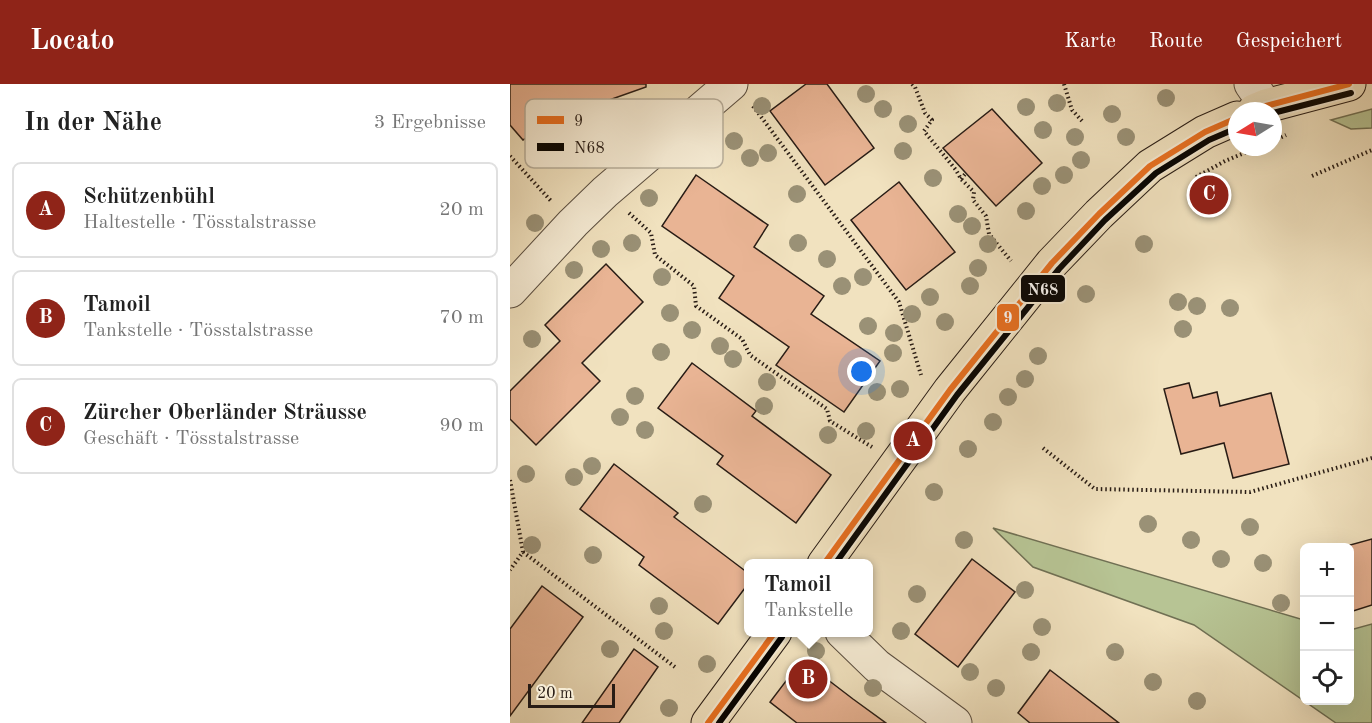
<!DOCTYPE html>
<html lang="de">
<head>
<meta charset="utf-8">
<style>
  body { margin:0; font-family:"Old Standard TT",serif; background:#f2f2f2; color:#222 }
  .controls { position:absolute; right:18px; bottom:18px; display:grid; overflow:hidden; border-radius:9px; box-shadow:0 6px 24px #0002 }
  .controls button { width:54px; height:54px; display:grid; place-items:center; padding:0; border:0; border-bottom:2px solid #e0e0e0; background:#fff; color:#222; font:30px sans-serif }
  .compass { position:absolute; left:718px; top:18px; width:54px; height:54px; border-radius:50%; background:#fff; box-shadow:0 6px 24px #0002; rotate:259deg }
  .scale { position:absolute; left:18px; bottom:15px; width:87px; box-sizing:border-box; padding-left:6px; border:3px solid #281c15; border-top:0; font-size:16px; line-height:21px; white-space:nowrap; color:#281c15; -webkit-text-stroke:4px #f6ecd5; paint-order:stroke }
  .you { position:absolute; left:352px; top:288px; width:21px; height:21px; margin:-15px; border:4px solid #fff; border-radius:50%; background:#1a73e8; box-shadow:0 0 0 9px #1a73e833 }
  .badge { display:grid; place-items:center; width:39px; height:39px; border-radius:50%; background:#8f2418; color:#fff; font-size:20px; font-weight:700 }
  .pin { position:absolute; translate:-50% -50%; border:3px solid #fff; box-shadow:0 2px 6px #0006 }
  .popup { position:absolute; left:234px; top:475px; width:129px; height:78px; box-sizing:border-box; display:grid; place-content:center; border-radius:9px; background:#fff; filter:drop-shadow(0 2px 4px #0005); font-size:20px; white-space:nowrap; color:#767676 }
  .popup b { font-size:22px; color:#222 }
  .popup::after { content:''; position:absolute; left:50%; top:100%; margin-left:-12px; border:12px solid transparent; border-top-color:#fff }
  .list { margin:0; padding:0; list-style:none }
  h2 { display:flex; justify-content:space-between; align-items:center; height:78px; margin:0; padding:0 24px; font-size:26px }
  h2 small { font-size:20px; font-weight:400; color:#767676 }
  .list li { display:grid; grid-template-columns:39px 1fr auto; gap:18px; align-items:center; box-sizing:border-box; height:96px; margin:0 12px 12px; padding:0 12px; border:2px solid #e0e0e0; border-radius:9px }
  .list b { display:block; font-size:22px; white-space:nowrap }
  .list p { margin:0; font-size:20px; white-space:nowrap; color:#767676 }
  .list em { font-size:20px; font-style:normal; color:#767676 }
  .icon { flex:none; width:33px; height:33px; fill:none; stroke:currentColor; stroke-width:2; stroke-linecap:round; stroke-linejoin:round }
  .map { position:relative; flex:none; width:862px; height:639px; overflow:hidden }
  header { display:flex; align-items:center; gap:36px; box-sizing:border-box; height:84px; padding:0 30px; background:#8f2418; color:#fff }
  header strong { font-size:28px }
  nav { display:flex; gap:33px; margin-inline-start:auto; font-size:21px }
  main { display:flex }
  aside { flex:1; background:#fff }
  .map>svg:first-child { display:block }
</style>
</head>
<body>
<header>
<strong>Locato</strong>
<nav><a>Karte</a><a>Route</a><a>Gespeichert</a></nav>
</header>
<main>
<aside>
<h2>In der Nähe<small>3 Ergebnisse</small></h2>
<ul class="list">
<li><span class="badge">A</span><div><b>Schützenbühl</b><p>Haltestelle · Tösstalstrasse</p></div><em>20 m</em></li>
<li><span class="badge">B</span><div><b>Tamoil</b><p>Tankstelle · Tösstalstrasse</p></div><em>70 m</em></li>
<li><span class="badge">C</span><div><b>Zürcher Oberländer Sträusse</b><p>Geschäft · Tösstalstrasse</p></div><em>90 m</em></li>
</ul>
</aside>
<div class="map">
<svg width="862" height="639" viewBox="0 0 862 639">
  <rect width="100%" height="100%" fill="#f1e2bf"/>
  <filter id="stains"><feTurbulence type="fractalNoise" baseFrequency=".00333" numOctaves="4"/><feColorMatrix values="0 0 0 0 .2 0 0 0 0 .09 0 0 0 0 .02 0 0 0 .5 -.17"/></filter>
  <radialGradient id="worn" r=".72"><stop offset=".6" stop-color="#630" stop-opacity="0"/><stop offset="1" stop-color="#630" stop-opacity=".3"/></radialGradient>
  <g fill="#b7c494" stroke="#707054" stroke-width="1.5">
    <polygon points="862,25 862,44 841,45 821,36"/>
    <polygon points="483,444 794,536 794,616 840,616 840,546 862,540 862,639 826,639 684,541 523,483"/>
  </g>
  <g fill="#e9b494" stroke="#281c15" stroke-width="1.5">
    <polygon points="0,0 136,0 136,3 54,32 13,56 0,41"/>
    <polygon points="296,0 317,0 364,64 315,101 260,27"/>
    <polygon points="482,25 532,79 486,122 433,64"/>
    <polygon points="186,91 258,141 244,163 314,212 301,230 370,277 334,328 266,281 279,263 209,214 224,192 152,142"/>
    <polygon points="389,98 445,168 396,206 341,136"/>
    <polygon points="96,180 133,218 72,279 90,297 26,361 0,335 0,307 50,257 35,241"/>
    <polygon points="182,279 246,327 242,332 321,391 286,439 207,380 213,372 148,324"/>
    <polygon points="679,299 683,314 707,308 710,322 761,309 779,380 723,394 714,359 671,370 654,305"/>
    <polygon points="104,380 168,429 164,433 238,489 238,500 208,540 129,481 134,473 70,425"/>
    <polygon points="862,455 862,521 840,528 840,461"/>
    <polygon points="462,475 505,508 448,583 405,550"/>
    <polygon points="32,502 73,533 0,632 0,545"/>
    <polygon points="124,565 148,583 109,639 72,639"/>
    <polygon points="292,576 343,615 376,639 287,639 260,618"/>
    <polygon points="540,586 609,639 520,639 508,629"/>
  </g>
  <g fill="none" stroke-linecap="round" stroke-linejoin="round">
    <g stroke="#5a4e40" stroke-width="35">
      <g id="minor">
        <polyline points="741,0 756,22"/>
        <polyline points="0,207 63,139 95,108 221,0"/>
        <polyline points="332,548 367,582 445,639"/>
      </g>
    </g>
    <g stroke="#281c15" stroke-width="35">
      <g id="major">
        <polyline points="744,27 756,22 839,0"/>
        <polyline points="314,480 440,306 542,179 589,130 640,82 695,48 727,34"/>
        <polyline points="198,639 265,548"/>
      </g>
    </g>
    <g stroke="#281c15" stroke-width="4" stroke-dasharray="1.5 3" stroke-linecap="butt">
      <polyline points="402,0 405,3 415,29 422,36 414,47 446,86 451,95 464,108 463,116 476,132 479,150 501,177"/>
      <polyline points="554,0 562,26 573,38"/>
      <polyline points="243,22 389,218 411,291"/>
      <polyline points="763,57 776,51"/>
      <polyline points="0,72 42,118"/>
      <polyline points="802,92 862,66"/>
      <polyline points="686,93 715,77 749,63"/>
      <polyline points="451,95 456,89"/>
      <polyline points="119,129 141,149 145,171 184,202 186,222 232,255 240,271 317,325 320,337 362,363"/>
      <polyline points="533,364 585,405 740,408 862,374"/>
      <polyline points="0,396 13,468 0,486"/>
      <polyline points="13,468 165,583"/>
    </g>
    <use href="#minor" stroke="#f6ecd5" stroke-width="33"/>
    <use href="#major" stroke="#f1e2bf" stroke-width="33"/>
    <g stroke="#f6ecd5" stroke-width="10">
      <g id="bus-1">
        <polyline points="744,27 756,22 839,0"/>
        <polyline points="314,480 440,306 542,179 589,130 640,82 695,48 727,34"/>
        <polyline points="198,639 265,548"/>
      </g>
    </g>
    <g stroke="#f6ecd5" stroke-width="10">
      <g id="bus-2">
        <polyline points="763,29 841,9"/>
        <polyline points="325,480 447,311 549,185 595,136 646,89 699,56 727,44"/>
        <polyline points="209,639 272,553"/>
      </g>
    </g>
    <use href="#bus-1" stroke="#ea7020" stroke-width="6"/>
    <use href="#bus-2" stroke="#000" stroke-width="6"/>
  </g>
  <g fill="#9a9176">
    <circle cx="356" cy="10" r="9"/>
    <circle cx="656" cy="14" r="9"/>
    <circle cx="547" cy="19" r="9"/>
    <circle cx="252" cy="22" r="9"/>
    <circle cx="516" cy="23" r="9"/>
    <circle cx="373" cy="25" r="9"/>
    <circle cx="602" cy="30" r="9"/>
    <circle cx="398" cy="40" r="9"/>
    <circle cx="533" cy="46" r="9"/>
    <circle cx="565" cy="53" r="9"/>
    <circle cx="616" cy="53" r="9"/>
    <circle cx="224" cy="57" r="9"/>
    <circle cx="393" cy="67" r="9"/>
    <circle cx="258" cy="69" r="9"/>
    <circle cx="183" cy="71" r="9"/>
    <circle cx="240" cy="74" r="9"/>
    <circle cx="571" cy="76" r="9"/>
    <circle cx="554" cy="91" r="9"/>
    <circle cx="423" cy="94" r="9"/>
    <circle cx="532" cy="102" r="9"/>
    <circle cx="287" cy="110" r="9"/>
    <circle cx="139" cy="114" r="9"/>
    <circle cx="516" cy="127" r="9"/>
    <circle cx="448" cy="130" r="9"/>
    <circle cx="25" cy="139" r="9"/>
    <circle cx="462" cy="142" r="9"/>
    <circle cx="122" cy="159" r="9"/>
    <circle cx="288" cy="159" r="9"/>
    <circle cx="478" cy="160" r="9"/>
    <circle cx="634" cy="160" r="9"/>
    <circle cx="91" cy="165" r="9"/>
    <circle cx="317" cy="175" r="9"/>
    <circle cx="468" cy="184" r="9"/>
    <circle cx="64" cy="186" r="9"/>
    <circle cx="152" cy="193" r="9"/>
    <circle cx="353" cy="193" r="9"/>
    <circle cx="332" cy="202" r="9"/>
    <circle cx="460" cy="202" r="9"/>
    <circle cx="576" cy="210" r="9"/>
    <circle cx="420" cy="213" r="9"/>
    <circle cx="668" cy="218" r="9"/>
    <circle cx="687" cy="222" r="9"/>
    <circle cx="720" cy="224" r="9"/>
    <circle cx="160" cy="229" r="9"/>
    <circle cx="402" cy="230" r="9"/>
    <circle cx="435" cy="238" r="9"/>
    <circle cx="358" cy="242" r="9"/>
    <circle cx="673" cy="245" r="9"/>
    <circle cx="182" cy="246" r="9"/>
    <circle cx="384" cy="249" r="9"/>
    <circle cx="22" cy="255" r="9"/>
    <circle cx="210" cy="262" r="9"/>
    <circle cx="151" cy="268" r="9"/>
    <circle cx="383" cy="269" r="9"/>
    <circle cx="528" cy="272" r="9"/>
    <circle cx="223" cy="275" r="9"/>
    <circle cx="515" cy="295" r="9"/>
    <circle cx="257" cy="298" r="9"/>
    <circle cx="390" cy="305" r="9"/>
    <circle cx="367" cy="308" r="9"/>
    <circle cx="125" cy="312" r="9"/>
    <circle cx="498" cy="313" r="9"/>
    <circle cx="254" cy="322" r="9"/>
    <circle cx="110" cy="333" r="9"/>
    <circle cx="483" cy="338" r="9"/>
    <circle cx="135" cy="346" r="9"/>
    <circle cx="356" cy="347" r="9"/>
    <circle cx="318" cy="351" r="9"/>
    <circle cx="458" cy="365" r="9"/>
    <circle cx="82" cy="382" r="9"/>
    <circle cx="16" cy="390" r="9"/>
    <circle cx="64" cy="393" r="9"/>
    <circle cx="424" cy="408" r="9"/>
    <circle cx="193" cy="420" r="9"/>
    <circle cx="638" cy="440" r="9"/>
    <circle cx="740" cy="443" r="9"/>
    <circle cx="454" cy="456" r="9"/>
    <circle cx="681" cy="456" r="9"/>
    <circle cx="22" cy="461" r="9"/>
    <circle cx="83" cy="471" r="9"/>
    <circle cx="711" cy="475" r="9"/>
    <circle cx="753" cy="479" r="9"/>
    <circle cx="515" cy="506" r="9"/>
    <circle cx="407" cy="510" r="9"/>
    <circle cx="771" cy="519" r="9"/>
    <circle cx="149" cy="522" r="9"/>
    <circle cx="532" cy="543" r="9"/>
    <circle cx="154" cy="547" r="9"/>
    <circle cx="391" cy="547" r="9"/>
    <circle cx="100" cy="565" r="9"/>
    <circle cx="306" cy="567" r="9"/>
    <circle cx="521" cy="568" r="9"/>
    <circle cx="605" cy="568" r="9"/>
    <circle cx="197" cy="580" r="9"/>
    <circle cx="460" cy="588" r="9"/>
    <circle cx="643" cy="598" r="9"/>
    <circle cx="363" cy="604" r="9"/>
    <circle cx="486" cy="604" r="9"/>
    <circle cx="687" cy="617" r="9"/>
    <circle cx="159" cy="624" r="9"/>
  </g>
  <rect x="15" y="15" width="198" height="69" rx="9" fill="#f6ecd5" stroke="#b8ae9b" stroke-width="1.5"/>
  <rect x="27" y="32" width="27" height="8" fill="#ea7020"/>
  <rect x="27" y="59" width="27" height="8" fill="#000"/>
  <g font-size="16" fill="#281c15">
    <text x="64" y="42">9</text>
    <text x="64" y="69">N68</text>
  </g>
  <g stroke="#f6ecd5" stroke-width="2">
    <rect x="510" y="190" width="46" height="29" rx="6" fill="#000"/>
    <rect x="486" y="219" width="24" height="29" rx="6" fill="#ea7020"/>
  </g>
  <g font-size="16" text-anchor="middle" font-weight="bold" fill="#fff">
    <text x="533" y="211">N68</text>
    <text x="498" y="239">9</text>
  </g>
  <rect width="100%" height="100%" filter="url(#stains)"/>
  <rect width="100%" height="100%" fill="url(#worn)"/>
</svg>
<div class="controls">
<button>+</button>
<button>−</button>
<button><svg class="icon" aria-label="locate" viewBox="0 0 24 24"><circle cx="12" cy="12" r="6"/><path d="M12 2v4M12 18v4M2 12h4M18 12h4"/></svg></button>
</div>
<svg class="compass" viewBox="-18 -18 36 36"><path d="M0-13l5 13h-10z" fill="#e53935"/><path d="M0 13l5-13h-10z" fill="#767676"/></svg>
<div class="scale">20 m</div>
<div class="you"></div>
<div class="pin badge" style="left:403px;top:357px">A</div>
<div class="pin badge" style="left:298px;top:595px">B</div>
<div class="popup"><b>Tamoil</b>Tankstelle</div>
<div class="pin badge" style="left:699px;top:111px">C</div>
</div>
</main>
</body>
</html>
